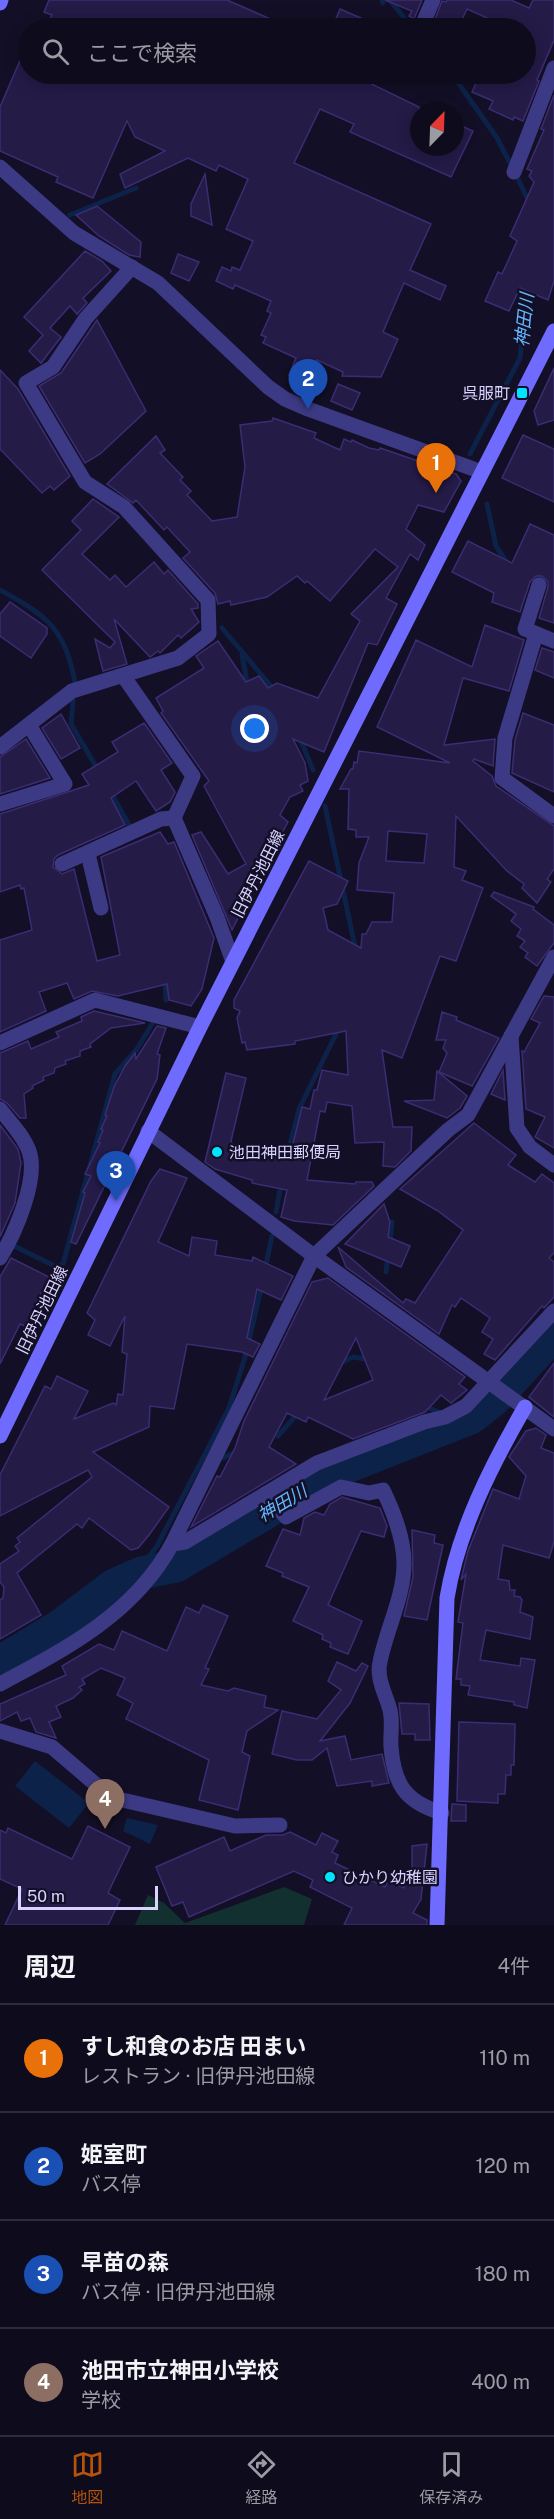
<!DOCTYPE html>
<html lang="ja">
<head>
<meta charset="utf-8">
<style>
  body { margin:0; font-family:"Public Sans","Noto Sans JP",sans-serif; background:#1c1929; color:#f1f3f6 }
  .compass { position:absolute; left:410px; top:102px; width:54px; height:54px; border-radius:50%; background:#0e0b1c; box-shadow:0 3px 15px #0003; rotate:23deg }
  .scale { position:absolute; left:18px; bottom:15px; width:140px; box-sizing:border-box; padding-left:6px; border:3px solid #d9d4ff; border-top:0; font-size:16px; line-height:21px; white-space:nowrap; color:#d9d4ff; -webkit-text-stroke:4px #130f26; paint-order:stroke }
  .you { position:absolute; left:255px; top:729px; width:21px; height:21px; margin:-15px; border:4px solid #fff; border-radius:50%; background:#1a73e8; box-shadow:0 0 0 9px #1a73e833 }
  .badge { display:grid; place-items:center; width:39px; height:39px; border-radius:50%; background:#b45309; color:#fff; font-size:20px; font-weight:700 }
  .pin { position:absolute; translate:-50% -50px; filter:drop-shadow(0 2px 3px #0008) }
  .pin::after { content:''; position:absolute; top:32px; width:21px; height:18px; background:inherit; clip-path:polygon(0 0,100% 0,50% 100%) }
  .list { margin:0; padding:0; list-style:none }
  h2 { display:flex; justify-content:space-between; align-items:center; height:78px; margin:0; padding:0 24px; font-size:26px }
  h2 small { font-size:20px; font-weight:400; color:#9b9ba3 }
  .list li { display:grid; grid-template-columns:39px 1fr auto; gap:18px; align-items:center; box-sizing:border-box; height:108px; padding:0 24px; border-top:2px solid #2e2b3b }
  .list b { display:block; font-size:22px; white-space:nowrap }
  .list p { margin:0; font-size:20px; white-space:nowrap; color:#9b9ba3 }
  .list em { font-size:20px; font-style:normal; color:#9b9ba3 }
  .icon { flex:none; width:33px; height:33px; fill:none; stroke:currentColor; stroke-width:2; stroke-linecap:round; stroke-linejoin:round }
  .map { position:relative; flex:none; width:554px; height:1925px; overflow:hidden }
  .search { position:absolute; background:#0e0b1c; box-shadow:0 3px 15px #0003; left:18px; right:18px; top:18px; height:66px; display:flex; align-items:center; gap:15px; box-sizing:border-box; padding:0 21px; border-radius:33px; color:#9b9ba3; font-size:22px }
  .sheet { height:510px; background:#0e0b1c }
  nav { display:flex; justify-content:space-around; align-items:center; box-sizing:border-box; height:84px; border-top:2px solid #2e2b3b; background:#0e0b1c; font-size:16px; color:#9b9ba3 }
  nav a { display:grid; justify-items:center; gap:3px }
  nav .on { color:#b45309 }
  .map>svg:first-child { display:block }
</style>
</head>
<body>
<div class="map">
<svg width="554" height="1925" viewBox="0 0 554 1925">
  <rect width="100%" height="100%" fill="#130f26"/>
  <polygon fill="#12302f" points="284,1887 312,1899 304,1925 135,1925 148,1895 164,1903 185,1923"/>
  <g fill="#0c2248">
    <polygon points="35,1761 89,1803 69,1828 15,1786"/>
    <polygon points="127,1818 158,1825 150,1844 123,1831"/>
  </g>
  <g fill="none" stroke-linecap="round" stroke-linejoin="round">
    <g stroke="#0c2248" stroke-width="5">
      <polyline points="382,0 383,3"/>
      <polyline points="390,0 412,28"/>
      <polyline points="452,74 497,138 510,163"/>
      <polyline points="517,177 529,202"/>
      <polyline points="70,215 136,188"/>
      <polyline points="470,454 520,358 527,286"/>
      <polyline points="487,504 496,546 506,561"/>
      <polyline points="533,574 554,582"/>
      <path d="M0,590C47,616 64,627 75,682"/>
      <polyline points="222,628 275,691"/>
      <polyline points="242,655 248,687"/>
      <polyline points="73,701 71,724 98,770"/>
      <polyline points="299,736 313,770"/>
      <polyline points="110,791 129,825"/>
      <polyline points="325,806 356,951"/>
      <polyline points="165,979 166,1000"/>
      <polyline points="286,1160 299,1109 339,1028"/>
      <polyline points="276,1212 281,1184"/>
      <polyline points="390,1243 392,1222"/>
      <polyline points="12,1245 57,1267 63,1264 115,1074 137,1049 152,1024"/>
      <polyline points="265,1269 272,1236"/>
      <polyline points="386,1272 388,1256"/>
      <polyline points="340,1363 353,1357 371,1360"/>
      <polyline points="423,1406 442,1413"/>
      <polyline points="451,1417 463,1422"/>
      <polyline points="278,1436 298,1413"/>
      <polyline points="223,1458 238,1451"/>
      <polyline points="134,1576 157,1546 229,1408 246,1354 262,1284"/>
    </g>
    <polyline stroke="#0c2248" stroke-width="33" points="0,1662 61,1625 114,1585 141,1573 176,1566 337,1471 471,1418 495,1399 554,1335"/>
  </g>
  <g fill="#241b47" stroke="#3b2d73" stroke-width="1.5" fill-rule="evenodd">
    <polygon points="49,0 227,0 291,28 46,28 52,15 44,12"/>
    <polygon points="385,0 422,0 414,19 409,16 412,11"/>
    <polygon points="447,0 511,0 529,8 533,0 554,0 554,40 537,80 539,81 523,121 514,117 513,120 489,109 493,101 472,92 480,74 525,74 525,28 501,28 503,25 467,9 458,28 432,27 442,1 446,2"/>
    <polygon points="340,9 384,28 332,28"/>
    <polygon points="28,42 28,74 351,74 419,107 419,147 455,147 455,123 473,131 451,177 350,132 354,124 320,109 294,163 431,224 410,270 446,286 440,300 404,283 383,332 398,339 381,377 342,376 343,372 317,360 310,375 289,375 296,358 263,343 266,337 261,335 271,313 267,311 271,301 235,285 233,289 216,281 222,267 231,271 232,267 240,270 253,241 226,229 248,179 219,165 216,171 188,158 125,188 120,174 165,151 135,137 127,121 93,198 56,182 58,177 0,151 0,107"/>
    <polygon points="554,95 554,281 548,300 520,288 509,311 485,301 498,272 502,274 517,241 510,236 534,182 529,176 532,171 527,169 544,130 541,129"/>
    <polygon points="205,174 212,225 191,216 191,204"/>
    <polygon points="97,206 141,242 140,257 129,255 99,236 76,215"/>
    <polygon points="85,251 102,261 111,271 83,298 87,303 77,314 70,306 50,328 61,337 41,363 29,351 43,335 24,317"/>
    <polygon points="178,254 199,262 189,281 171,273"/>
    <polygon points="97,320 146,411 100,454 85,463 39,386 61,373"/>
    <polygon points="554,368 554,420 538,425 534,411"/>
    <polygon points="0,370 18,389 68,473 70,476 54,490 50,486 42,493 0,449"/>
    <polygon points="338,384 360,393 352,410 331,401"/>
    <polygon points="273,418 316,433 314,438 340,450 344,439 351,442 352,440 369,448 379,450 380,448 456,474 461,481 444,512 418,505 406,529 425,545 418,560 410,554 386,598 397,604 377,645 368,643 324,752 293,739 305,763 308,781 300,785 303,791 290,797 280,815 288,822 274,848 268,844 256,871 261,873 232,930 192,835 201,832 228,874 246,864 204,786 209,781 161,713 163,711 156,698 204,668 196,656 218,641 246,682 259,676 268,688 277,683 318,698 360,621 351,614 398,567 375,549 330,601 307,581 305,583 297,576 267,597 231,605 230,601 218,604 215,593 183,558 190,552 167,527 164,530 136,500 133,503 107,484 156,436 165,450 160,453 183,477 180,480 191,491 187,495 212,521 237,517 245,467 240,425 272,421"/>
    <polygon points="523,435 554,449 554,502 502,478"/>
    <polygon points="93,499 119,517 82,554 110,580 115,575 126,587 154,562 164,574 168,570 198,604 198,608 191,609 199,622 181,638 178,635 160,653 158,651 150,657 114,619 127,664 103,671 95,639 110,648 115,642 42,570 81,530 72,521"/>
    <polygon points="530,524 554,535 554,623 539,618 548,587 548,582 542,576 536,576 530,582 520,612 492,602 494,593 452,572 468,541 512,563"/>
    <polygon points="10,602 47,628 47,634 31,658 0,636 0,614"/>
    <path d="M485,625L524,640L509,691L463,678L444,745L495,739L493,766L474,759L473,761L492,776L496,786L554,826V869L547,879L551,882L537,903L522,888L524,884L507,871L456,816L454,867L466,871L462,880L483,888L456,961L440,956L402,1058L382,1050L393,1127H412L411,1151L395,1167L383,1166L384,1142L355,1143L352,1106L327,1102L325,1112L320,1111L307,1180L355,1184L356,1182H372L374,1186L333,1225L294,1221L281,1217L287,1190L252,1183V1180L215,1169L205,1162L226,1073L246,1078L231,1141L233,1145L290,1156L302,1107L310,1109L314,1090H317L322,1070L348,1075L346,1031L295,1041V1044L247,1050L245,1042L242,1043L237,1018L240,1011L234,1008V1000L309,861L348,881L337,904L323,908L328,930L361,948L362,934H366L372,922H392L394,893L357,890L359,863L369,837H356V830L348,829L349,789H340L351,769H353L354,762L357,763L359,751L450,763L377,727L416,640L472,667ZM388,831L427,834L424,863L386,861Z"/>
    <polygon points="542,648 554,652 554,678 535,670"/>
    <polygon points="523,713 554,725 554,792 512,773 515,740"/>
    <polygon points="61,714 80,748 61,759 42,728"/>
    <polygon points="144,723 172,763 161,770 175,792 170,802 156,811 136,781 111,798 125,825 58,855 54,859 53,867 62,874 74,869 97,961 120,955 101,857 160,832 168,844 174,842 214,938 202,989 191,1006 169,1000 167,984 118,996 92,991 74,999 67,983 39,992 46,1011 0,1032 0,940 32,930 24,888 21,889 20,885 0,892 0,814 89,785 82,774 118,752 112,742"/>
    <polygon points="26,739 50,778 0,794 0,757"/>
    <polygon points="494,892 534,907 533,909 554,925 554,943 537,966 525,957 528,953 520,947 525,941 517,936 521,929 511,921 516,914 491,896"/>
    <polygon points="544,996 554,997 554,1148 535,1137 545,1117 526,1109 522,1051 524,1052 540,1023 531,1019"/>
    <polygon points="94,1011 145,1023 111,1028 90,1044 91,1047 80,1051 80,1056 65,1061 66,1064 55,1068 54,1073 43,1077 44,1080 32,1086 33,1088 24,1094 26,1118 20,1118 7,1103 0,1099 0,1053 28,1041 31,1049 59,1037 56,1032 82,1021 81,1017"/>
    <polygon points="442,1012 457,1017 456,1020 499,1038 472,1086 439,1072 447,1053 443,1048 446,1040 436,1040"/>
    <polygon points="157,1026 166,1028 157,1054 160,1055 157,1079 76,1244 71,1242 85,1193 83,1192 91,1176 85,1174 100,1143 98,1142 103,1130 101,1129 107,1116 105,1115 114,1087 125,1066 135,1053 136,1059"/>
    <polygon points="503,1070 505,1100 491,1094"/>
    <polygon points="437,1071 467,1096 460,1108 447,1118 404,1101 434,1100"/>
    <polygon points="474,1123 516,1155 508,1165 535,1182 542,1174 554,1183 554,1253 549,1258 554,1262 554,1297 544,1308 542,1306 495,1360 484,1354 493,1339 482,1332 490,1318 461,1298 455,1307 452,1305 439,1334 346,1267 338,1247 403,1303 406,1299 415,1303 463,1230 438,1211 400,1189"/>
    <polygon points="0,1125 18,1149 21,1163 15,1203 0,1237"/>
    <polygon points="160,1169 187,1178 158,1242 189,1256 192,1237 217,1241 215,1255 252,1261 253,1257 293,1276 281,1300 257,1289 247,1338 260,1344 253,1357 242,1352 187,1344 174,1409 150,1406 149,1427 93,1452 169,1507 149,1535 138,1548 131,1550 89,1518 82,1528 77,1524 17,1573 41,1615 0,1639 0,1600 3,1598 4,1587 0,1582 0,1564 19,1551 15,1546 20,1542 17,1538 92,1477 88,1470 0,1516 0,1475 45,1386 51,1389 57,1376 88,1391 74,1419 113,1403 116,1405 118,1394 123,1395 127,1354 122,1352 125,1316 110,1346 88,1335 95,1320 87,1313 151,1181"/>
    <polygon points="384,1204 390,1222 388,1237 410,1246 401,1267 345,1244"/>
    <polygon points="11,1258 49,1277 25,1326 20,1324 0,1364 0,1277"/>
    <path d="M328,1278L465,1377L459,1384L467,1390L451,1403L441,1395L425,1412L353,1439L308,1417L306,1422L287,1413L269,1447L296,1464L191,1527L217,1476L220,1477L235,1448L244,1421L312,1282ZM356,1338L373,1380L324,1400Z"/>
    <polygon points="554,1363 554,1417 529,1397"/>
    <polygon points="536,1428 546,1435 541,1448 554,1453 554,1542 549,1558 503,1545 498,1579 509,1581 510,1590 515,1590 514,1596 520,1597 522,1600 520,1612 533,1617 530,1639 486,1630 480,1660 520,1666 521,1658 535,1660 527,1708 514,1705 514,1702 468,1695 470,1686 461,1685 461,1679 456,1679 463,1623 458,1622 466,1574 461,1580 468,1551 493,1489 519,1499 526,1476 509,1457 526,1431"/>
    <polygon points="342,1497 380,1508 387,1526 384,1537 361,1531 328,1605 362,1621 348,1654 330,1647 331,1643 322,1639 323,1635 293,1621 309,1587 282,1576 283,1573 266,1566 283,1529 300,1535 304,1518 315,1512 324,1515 330,1504"/>
    <polygon points="412,1530 435,1535 434,1543 443,1545 427,1620 404,1616 413,1577"/>
    <polygon points="203,1605 228,1616 205,1668 209,1669 201,1685 228,1691 234,1688 266,1696 264,1707 278,1710 247,1731 242,1752 250,1756 238,1810 199,1800 209,1760 126,1719 133,1703 117,1695 125,1678 101,1668 82,1679 85,1684 79,1687 82,1690 73,1698 56,1706 61,1717 49,1722 56,1738 36,1732 30,1718 21,1721 17,1712 0,1721 0,1704 66,1675 62,1666 99,1644 114,1650 122,1631 167,1651 186,1607 199,1613"/>
    <polygon points="337,1662 356,1671 362,1663 368,1666 350,1703 320,1741 345,1736 351,1760 382,1754 389,1783 372,1786 372,1781 337,1786 327,1748 312,1760 297,1760 272,1754 282,1711 317,1719 341,1690 328,1681"/>
    <polygon points="399,1703 429,1704 430,1740 415,1740 415,1734 402,1734"/>
    <polygon points="459,1722 515,1724 514,1765 511,1765 511,1775 506,1775 505,1794 498,1794 498,1803 457,1801"/>
    <polygon points="452,1804 466,1805 466,1821 451,1821"/>
    <polygon points="88,1826 130,1847 108,1893 120,1900 108,1925 5,1925 22,1889 0,1879 0,1830 6,1833 8,1828 72,1859"/>
    <polygon points="290,1832 316,1845 322,1833 338,1841 332,1852 338,1855 335,1863 385,1887 388,1881 404,1888 405,1882 412,1883 412,1846 427,1844 421,1899 413,1913 427,1920 427,1925 344,1925 352,1908 310,1887 313,1880 294,1871 189,1917 183,1902 172,1906 156,1867 224,1837 230,1851 266,1835 283,1835"/>
  </g>
  <g fill="none" stroke-linecap="round" stroke-linejoin="round">
    <g stroke="#3d3a85" stroke-width="15">
      <polyline points="421,28 433,0"/>
      <polyline points="0,167 74,233 158,283 268,387 285,399 308,409 482,472"/>
      <polyline points="514,172 554,68"/>
      <polyline points="539,585 525,629 554,641"/>
      <polyline points="536,634 505,738 502,778 554,816"/>
      <polyline points="124,677 193,776 174,818 217,917 233,962"/>
      <polyline points="0,747 72,691 178,658 209,634 208,600 124,507 85,482 26,383 53,367 86,318 132,267"/>
      <polyline points="0,804 65,784 29,725"/>
      <polyline points="88,854 101,908"/>
      <polyline points="62,864 161,819 174,818"/>
      <polyline points="511,1036 517,1128 530,1147 554,1165"/>
      <polyline points="0,1043 95,1000 200,1027"/>
      <path d="M0,1109C10,1122 23,1135 29,1151C39,1179 15,1233 0,1258"/>
      <polyline points="148,1131 314,1256 554,1429"/>
      <path d="M265,1494L286,1517L341,1487L369,1493L383,1490C394,1513 404,1538 404,1564C404,1597 386,1630 380,1662C376,1678 386,1695 390,1710C393,1722 390,1735 391,1747C394,1784 405,1802 442,1813"/>
      <polyline points="172,1544 185,1542 317,1463 424,1422 445,1417 466,1406 554,1311"/>
      <path d="M0,1684C66,1649 135,1613 172,1544L314,1256L448,1130L468,1115L554,957"/>
      <polyline points="0,1731 52,1747 101,1789 118,1799 235,1826 280,1825"/>
    </g>
    <g stroke="#6f6bff" stroke-width="15">
      <polyline points="0,3 1,0"/>
      <polyline points="0,1436 200,1027 554,331"/>
      <path d="M437,1925L447,1598C458,1531 491,1466 525,1407"/>
    </g>
  </g>
  <g fill="#00e5ff" stroke="#130f26" stroke-width="2">
    <rect x="516" y="387" width="12" height="12" rx="3"/>
    <circle cx="217" cy="1152" r="6"/>
    <circle cx="330" cy="1877" r="6"/>
  </g>
  <g text-anchor="middle" dominant-baseline="central" stroke-width="5" stroke-linejoin="round" paint-order="stroke">
    <g font-size="16" fill="#d9d4ff" stroke="#130f26" text-anchor="start">
      <text x="510" y="393" text-anchor="end">呉服町</text>
      <text x="229" y="1152">池田神田郵便局</text>
      <text x="342" y="1877">ひかり幼稚園</text>
    </g>
    <g font-size="16" fill="#d9d4ff" stroke="#130f26">
      <text transform="translate(258 874) rotate(-63)">旧伊丹池田線</text>
      <text transform="translate(42 1310) rotate(-64)">旧伊丹池田線</text>
    </g>
    <g font-size="18" font-style="italic" fill="#62b6ff" stroke="#130f26">
      <text transform="translate(524 320) rotate(-84)">神田川</text>
      <text transform="translate(282 1503) rotate(-31)">神田川</text>
    </g>
  </g>
</svg>
<svg class="compass" viewBox="-18 -18 36 36"><path d="M0-13l5 13h-10z" fill="#e53935"/><path d="M0 13l5-13h-10z" fill="#9b9ba3"/></svg>
<div class="scale">50 m</div>
<div class="you"></div>
<div class="pin badge" style="left:436px;top:493px;background:#e8710a">1</div>
<div class="pin badge" style="left:308px;top:409px;background:#1a4fb4">2</div>
<div class="pin badge" style="left:116px;top:1201px;background:#1a4fb4">3</div>
<div class="pin badge" style="left:105px;top:1829px;background:#8d6e63">4</div>
<div class="search"><svg class="icon" aria-label="search" viewBox="0 0 24 24"><circle cx="10" cy="10" r="6"/><path d="M15 15l6 6"/></svg>ここで検索</div>
</div>
<section class="sheet">
<h2>周辺<small>4件</small></h2>
<ul class="list">
<li><span class="badge" style="background:#e8710a">1</span><div><b>すし和食のお店 田まい</b><p>レストラン · 旧伊丹池田線</p></div><em>110 m</em></li>
<li><span class="badge" style="background:#1a4fb4">2</span><div><b>姫室町</b><p>バス停</p></div><em>120 m</em></li>
<li><span class="badge" style="background:#1a4fb4">3</span><div><b>早苗の森</b><p>バス停 · 旧伊丹池田線</p></div><em>180 m</em></li>
<li><span class="badge" style="background:#8d6e63">4</span><div><b>池田市立神田小学校</b><p>学校</p></div><em>400 m</em></li>
</ul>
</section>
<nav>
<a class="on"><svg class="icon" aria-label="map" viewBox="0 0 24 24"><path d="M3 6l6-2 6 2 6-2v14l-6 2-6-2-6 2zM9 4v14M15 6v14"/></svg>地図</a>
<a><svg class="icon" aria-label="directions" viewBox="0 0 24 24"><path d="M12 3l9 9-9 9-9-9zM9 14v-3h6M13 9l2 2-2 2"/></svg>経路</a>
<a><svg class="icon" aria-label="saved" viewBox="0 0 24 24"><path d="M7 4h10v16l-5-4-5 4z"/></svg>保存済み</a>
</nav>
</body>
</html>
